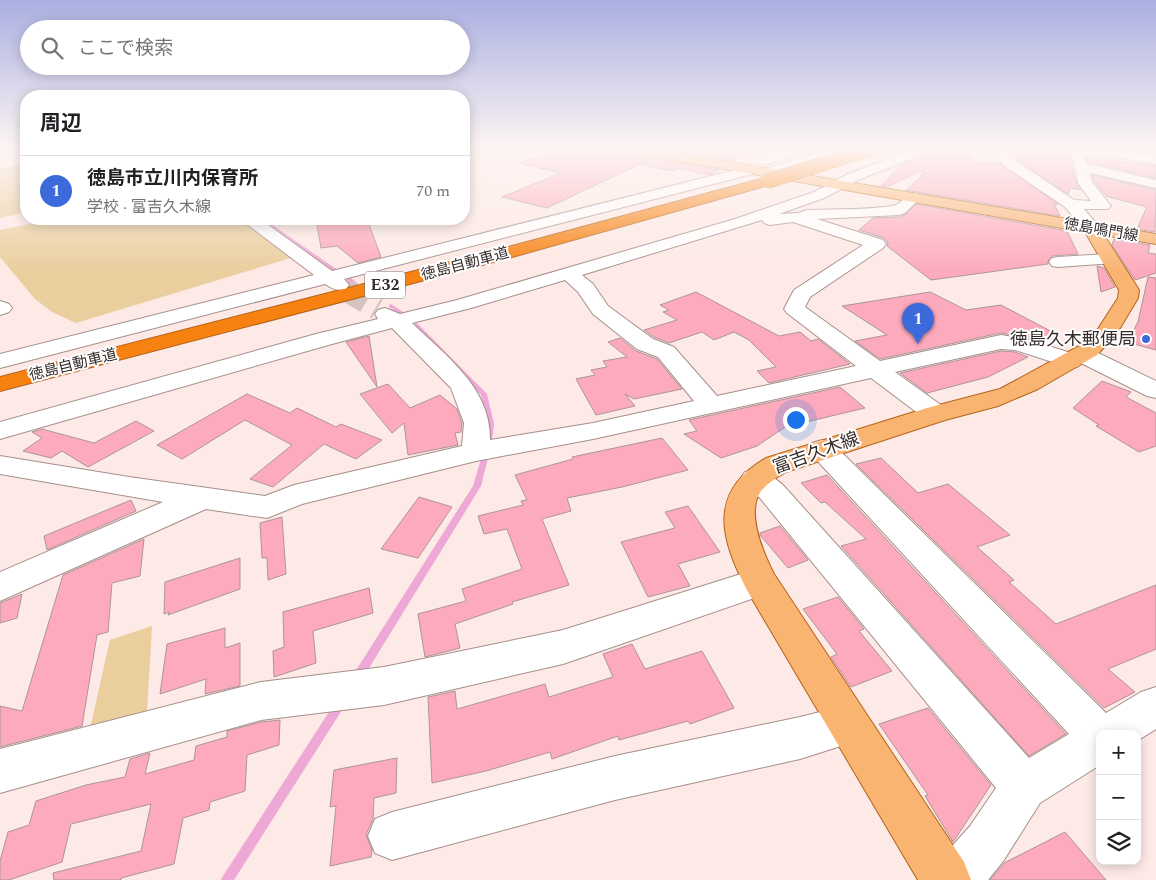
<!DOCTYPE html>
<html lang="ja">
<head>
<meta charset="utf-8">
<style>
  body { margin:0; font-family:Spectral,"Noto Sans JP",serif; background:#f2f2f2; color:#202124 }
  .controls { position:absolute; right:15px; bottom:15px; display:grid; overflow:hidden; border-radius:10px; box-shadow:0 2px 12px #0003 }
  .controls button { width:45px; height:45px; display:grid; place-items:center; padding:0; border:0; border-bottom:1px solid #e0e0e0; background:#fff; color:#202124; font:25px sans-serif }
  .you { position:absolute; left:795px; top:419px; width:18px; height:18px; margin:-12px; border:4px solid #fff; border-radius:50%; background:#1a73e8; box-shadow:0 0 0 8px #1a73e833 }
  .badge { display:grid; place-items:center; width:32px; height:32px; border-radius:50%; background:#3d6adb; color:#fff; font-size:16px; font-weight:700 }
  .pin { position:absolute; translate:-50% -41px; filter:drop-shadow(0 1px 2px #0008) }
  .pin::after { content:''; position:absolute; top:26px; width:18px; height:15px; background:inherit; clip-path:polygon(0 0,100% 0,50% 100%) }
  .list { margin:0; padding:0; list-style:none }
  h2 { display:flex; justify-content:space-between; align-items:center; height:65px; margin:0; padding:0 20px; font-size:21px }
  h2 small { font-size:16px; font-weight:400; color:#757577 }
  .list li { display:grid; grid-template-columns:32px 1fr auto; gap:15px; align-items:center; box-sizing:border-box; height:70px; padding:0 20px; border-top:1px solid #e0e0e0 }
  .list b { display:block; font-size:19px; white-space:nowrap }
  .list p { margin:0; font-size:16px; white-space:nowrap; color:#757577 }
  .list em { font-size:16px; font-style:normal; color:#757577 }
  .icon { flex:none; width:28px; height:28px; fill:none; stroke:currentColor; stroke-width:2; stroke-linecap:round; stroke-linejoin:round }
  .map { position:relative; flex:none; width:1156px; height:880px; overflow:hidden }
  .search { position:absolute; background:#fff; box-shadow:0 2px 12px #0003; left:20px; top:20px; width:450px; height:55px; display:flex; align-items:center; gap:12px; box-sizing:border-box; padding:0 18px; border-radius:28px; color:#757577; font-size:19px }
  .panel { position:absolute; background:#fff; box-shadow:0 2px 12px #0003; left:20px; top:90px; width:450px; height:135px; border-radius:20px }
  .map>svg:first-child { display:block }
</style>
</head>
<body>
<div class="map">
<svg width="1156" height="880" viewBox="0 0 1156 880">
  <rect width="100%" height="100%" fill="#fde9e5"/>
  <g fill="#eace9e">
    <polygon points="26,164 26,212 0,218 0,168"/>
    <polygon points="55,219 243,219 294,257 76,323 52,312 35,299 0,257 0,230"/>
    <polygon points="152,626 147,711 89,733 110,640"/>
  </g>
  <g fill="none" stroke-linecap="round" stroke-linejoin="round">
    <g fill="#eda8d6" fill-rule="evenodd">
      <polygon points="930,152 933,153 932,161 913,193 910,194 928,161"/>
      <polygon points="260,219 264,219 339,271 335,272"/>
      <polygon points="347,278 351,278 358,284 354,285 347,280"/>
      <polygon points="391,304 403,312 403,314 399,314 389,307 389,305"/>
      <polygon points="416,323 418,324 487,394 494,424 492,442 481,486 361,681 357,683 353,681 352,678 353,675 473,486 486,442 488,424 481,395 414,326 413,325"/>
      <polygon points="340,699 344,701 345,704 344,707 234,880 221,880 223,876 336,701"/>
    </g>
  </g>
  <g fill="#fdaabc" stroke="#ac9599">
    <polygon points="565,149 583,152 592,149 625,149 633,155 718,170 709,175 678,168 673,171 640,164 547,208 502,197 561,173 519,163"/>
    <polygon points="663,149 756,149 734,161"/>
    <polygon points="1023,149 1051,149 1055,154 1069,156 1076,183 1081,190 1070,188 1068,194 1019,161 1017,159"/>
    <polygon points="929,154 966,155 977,163 999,163 1058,204 1054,204 1060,216 906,190 930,169 929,167 887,187 881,186 903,164"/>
    <polygon points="1086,157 1156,166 1156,178 1088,162"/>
    <polygon points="1092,175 1156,190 1155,232 1137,229 1147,207 1106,196 1094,181"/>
    <polygon points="916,204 1067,231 1078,254 1052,256 1048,261 1048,264 931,280 887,246 888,243 884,238 859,230 873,218 900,217 906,214"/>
    <polygon points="316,219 367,219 381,257 358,263 337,246 321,248"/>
    <polygon points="1114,239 1150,245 1148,253 1156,254 1156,273 1135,280 1112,245"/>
    <polygon points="1097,266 1104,268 1115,287 1101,292"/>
    <polygon points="1148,277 1156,278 1156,350 1127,342 1138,322"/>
    <polygon points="696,292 779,336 800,332 811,341 818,339 850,364 769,383 757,371 776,367 749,340 734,332 714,340 702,332 669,343 654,337 644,330 677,320 663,312 669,310 660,305"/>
    <polygon points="930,292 966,310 1001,305 1058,335 1036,340 1001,333 880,359 855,341 887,335 842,306"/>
    <polygon points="369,336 377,387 346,342"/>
    <polygon points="620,338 636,351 657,359 682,389 634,399 625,394 635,406 596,415 576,379 595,375 591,370 607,367 603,361 627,357 608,342"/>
    <polygon points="1001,351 1015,352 1028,357 988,377 927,393 900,373"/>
    <polygon points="1102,381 1131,392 1126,397 1156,413 1156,446 1139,452 1096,426 1099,425 1073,408"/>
    <polygon points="388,384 410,408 440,395 457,409 462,423 461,432 455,433 458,445 408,455 404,423 392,433 360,394"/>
    <polygon points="840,387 865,408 802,423 797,419 757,446 721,458 684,434 697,431 689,420"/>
    <polygon points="247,394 290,413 297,408 336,427 341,424 382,440 356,459 324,444 273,487 250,479 292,445 245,420 182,459 157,445"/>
    <polygon points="136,421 154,431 88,467 62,451 51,458 23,451 42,438 32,432 42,429 94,443"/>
    <polygon points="662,438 688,470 622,487 567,498 571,511 542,519 569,585 512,602 513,604 455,624 460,648 425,657 418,614 466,601 462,589 522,569 507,529 484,534 478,516 523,505 521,501 527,500 515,475 573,459 572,457"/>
    <polygon points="881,458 918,493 948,484 1010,535 977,547 1014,580 1009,582 1056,624 1156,585 1156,649 1108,669 1135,692 1104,708 856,464"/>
    <polygon points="827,475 1066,734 1029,756 841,546 866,539 825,502 821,503 801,483"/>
    <polygon points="419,497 452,507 418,558 381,549"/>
    <polygon points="131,500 136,511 47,550 44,536"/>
    <polygon points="688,506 720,552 678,564 690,586 648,597 621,542 675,528 665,512"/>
    <polygon points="282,517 286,574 268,580 267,558 262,558 260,523"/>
    <polygon points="780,526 808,560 788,568 760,535 760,533"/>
    <polygon points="144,539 140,576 112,583 108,632 97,635 82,726 0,747 0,706 22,711 63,575"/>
    <polygon points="240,558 240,589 168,615 169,612 164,614 165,582"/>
    <polygon points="369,588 373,613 313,631 316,663 274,677 273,651 284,647 283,612"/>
    <polygon points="22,594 17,618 0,623 0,603"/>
    <polygon points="838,597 864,629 859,631 892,671 851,687 831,657 837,654 803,609"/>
    <polygon points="225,628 225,648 240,643 240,686 205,694 206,679 160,694 167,644"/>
    <polygon points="632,644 645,669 702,651 734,708 690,724 688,721 619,740 618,736 552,759 550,752 486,771 432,783 428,697 455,691 457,709 545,684 549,697 613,677 603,654"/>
    <polygon points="928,708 991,785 953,842 925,796 928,795 879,724"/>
    <polygon points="280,720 279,745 247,755 245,791 210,802 209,810 183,818 174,864 121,878 121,880 54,880 53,873 141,851 151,804 71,824 62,862 9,880 0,880 0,861 8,832 29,825 36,801 86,785 125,777 130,759 150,753 145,774 194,760 196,746 227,737 227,731 261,722"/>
    <polygon points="397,758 396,793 374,798 373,819 366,835 372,850 371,857 330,866 336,806 330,807 334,770"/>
    <polygon points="1065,832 1106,880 990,880 1004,863"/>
  </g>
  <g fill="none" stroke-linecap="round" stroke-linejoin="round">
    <polyline stroke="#d5c3c0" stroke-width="18" stroke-dasharray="18 9" stroke-linecap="butt" points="343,288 349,292"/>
    <polyline stroke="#d5c3c0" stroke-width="22" stroke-dasharray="22 11" stroke-linecap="butt" points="347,291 377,309"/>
    <g stroke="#a68f8b" stroke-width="2">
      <g id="minor">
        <polygon points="760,149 781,149 791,151 793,154 791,157 764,165 757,161 759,158 772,154 762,152"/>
        <polygon points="829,149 847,149 845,152 775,175 765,175 763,172 765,169"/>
        <path d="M914,149H931L929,152L858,180L824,198L779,214L799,213L806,210C834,209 865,210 892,206C904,204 906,191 919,194L921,197L905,213L899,215L817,219L883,240L886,244L883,248L810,297L805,307L880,361L1001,335L1026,339L1071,353L1074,349L1082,347L1090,349L1156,381V398L1147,396L1081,363L1079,366L1071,368L1015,350L1001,349L895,372L945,408L949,414L945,420L936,422L927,420L871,378L593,439L476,461L302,504L267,518L206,509L0,601V572L163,502L0,474V456L129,477L265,496L294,485L462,446L464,423L451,388L392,328L332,344L0,439V422L316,334L378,319L375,314L378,310L385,308L400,314L457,300L735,219L814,192L848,174ZM762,220L764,223L770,225L793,222L863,245L794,290L784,309L787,313L856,366L717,396L674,347L653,339L608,306L593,284L582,275ZM565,280L578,292L593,314L637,349L658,357L694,401L593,423L490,440C491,388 447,357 412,323L471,308Z"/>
        <polygon points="991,149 1003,149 1013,159 1074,200 1091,201 1078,183 1075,167 1070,154 1055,152 1053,149 1102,149 1156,156 1156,164 1120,158 1083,155 1087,164 1156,180 1156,188 1090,173 1092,182 1111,206 1108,209 1084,209 1100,228 1098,232 1086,232 1065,207 1003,165"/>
        <path d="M755,165L762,169L760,172L344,279L349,285L346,289C337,291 333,289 325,284L0,368V354L314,275L244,222L242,219H260L332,271Z"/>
        <polygon points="1108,254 1114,255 1117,259 1114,263 1058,267 1052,266 1049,262 1052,258 1058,257"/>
        <polygon points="0,301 9,304 12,308 9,312 0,315"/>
        <path d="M822,440L832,443L1106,713L1141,692L1156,687V729L1137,741V734H1100V765L1040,803L1004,860L988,880H931L938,862L970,826L996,788L760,498L745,486L740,479L745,472C761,467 769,474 782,484L1029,758L1069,734L812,455L808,449L812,443Z"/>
        <polygon points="760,568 772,572 777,582 772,592 563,664 384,705 261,720 0,793 0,749 261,682 384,667 563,630"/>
        <polygon points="848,705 863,711 869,725 863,739 800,759 615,800 392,860 375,853 368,836 375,819 392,812 615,756 800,717"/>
      </g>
    </g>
    <g stroke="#b3641b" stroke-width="2">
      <path id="major" d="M627,149H653L1156,234V244L1104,235L1139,290L1138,298L1117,333L1097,355L1038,389L998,406L945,420L786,472C777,477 768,483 761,491C745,513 764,554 774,574L964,862L971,880H918L748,592C721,540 706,493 766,458L927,408L1000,389L1081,345L1098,329L1118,298L1119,290L1085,232L633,153Z"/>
    </g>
    <g stroke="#b3641b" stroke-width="2">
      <polygon id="highway" points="768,177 773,178 775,181 773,184 505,259 0,391 0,377 493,251"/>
    </g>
    <use href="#minor" fill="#fff" fill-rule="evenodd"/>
    <use href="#major" fill="#fab471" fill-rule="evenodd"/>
    <use href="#highway" fill="#f78212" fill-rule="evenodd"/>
    <g stroke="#b3641b" stroke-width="15" stroke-linecap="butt">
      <polyline id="highway-bridge" points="768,181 870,149"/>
    </g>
    <use href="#highway-bridge" stroke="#f78212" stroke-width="14"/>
  </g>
  <linearGradient id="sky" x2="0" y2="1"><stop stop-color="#aaafe1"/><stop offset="0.55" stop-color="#fef5f3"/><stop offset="1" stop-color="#fef5f3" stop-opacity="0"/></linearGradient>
  <rect width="1156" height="272" fill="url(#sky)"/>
  <circle fill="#3d6adb" stroke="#fff" stroke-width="2" cx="1146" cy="339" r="5"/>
  <g text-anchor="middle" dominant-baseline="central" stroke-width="4" stroke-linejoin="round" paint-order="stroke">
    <g font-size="15" fill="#362c2b" stroke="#fff">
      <text transform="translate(1101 230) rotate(10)">徳島鳴門線</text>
      <text transform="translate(465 264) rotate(-15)">徳島自動車道</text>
      <text transform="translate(73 365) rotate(-14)">徳島自動車道</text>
    </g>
    <rect fill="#fff" stroke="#726b6b" stroke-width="1" x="365" y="271.5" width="40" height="27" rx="4"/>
    <g font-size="16" font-weight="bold" fill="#362c2b">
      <text x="385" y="285">E32</text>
    </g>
    <g font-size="18" fill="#362c2b" stroke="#fff" text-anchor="end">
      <text x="1136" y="339">徳島久木郵便局</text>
    </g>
    <g font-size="18" fill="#362c2b" stroke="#fff">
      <text transform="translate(816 453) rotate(-20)">富吉久木線</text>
    </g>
  </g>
</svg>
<div class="controls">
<button>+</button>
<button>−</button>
<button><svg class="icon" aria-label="layers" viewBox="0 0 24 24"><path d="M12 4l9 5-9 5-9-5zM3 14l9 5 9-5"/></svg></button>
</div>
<div class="you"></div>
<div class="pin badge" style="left:918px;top:344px">1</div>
<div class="search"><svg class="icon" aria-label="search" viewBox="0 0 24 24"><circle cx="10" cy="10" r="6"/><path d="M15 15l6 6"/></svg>ここで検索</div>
<section class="panel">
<h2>周辺<small></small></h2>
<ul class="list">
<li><span class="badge">1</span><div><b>徳島市立川内保育所</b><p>学校 · 富吉久木線</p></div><em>70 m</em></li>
</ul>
</section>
</div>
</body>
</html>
